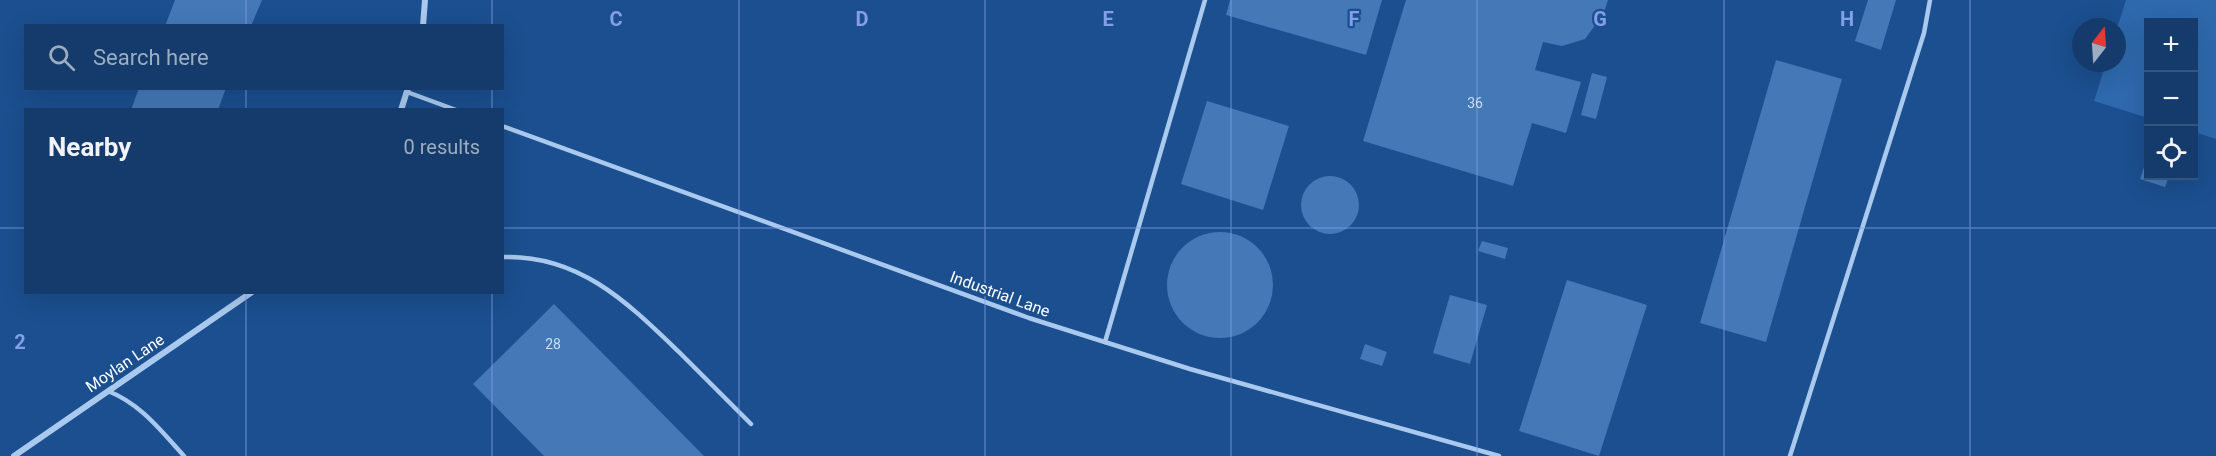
<!DOCTYPE html>
<html lang="en">
<head>
<meta charset="utf-8">
<style>
  body { margin:0; font-family:Roboto,sans-serif; background:#1d4271; color:#f1f3f6 }
  .controls { position:absolute; right:18px; top:18px; display:grid; overflow:hidden; border-radius:0px; box-shadow:0 6px 24px #0002 }
  .controls button { width:54px; height:54px; display:grid; place-items:center; padding:0; border:0; border-bottom:2px solid #33557e; background:#143b6b; color:#f1f3f6; font:30px sans-serif }
  .compass { position:absolute; left:2072px; top:18px; width:54px; height:54px; border-radius:50%; background:#143b6b; box-shadow:0 6px 24px #0002; rotate:17deg }
  .list { margin:0; padding:0; list-style:none }
  h2 { display:flex; justify-content:space-between; align-items:center; height:78px; margin:0; padding:0 24px; font-size:26px }
  h2 small { font-size:20px; font-weight:400; color:#9dadc1 }
  .icon { flex:none; width:33px; height:33px; fill:none; stroke:currentColor; stroke-width:2; stroke-linecap:round; stroke-linejoin:round }
  .map { position:relative; flex:none; width:2216px; height:456px; overflow:hidden }
  .search { position:absolute; background:#143b6b; box-shadow:0 6px 24px #0002; left:24px; top:24px; width:480px; height:66px; display:flex; align-items:center; gap:15px; box-sizing:border-box; padding:0 21px; border-radius:0px; color:#9dadc1; font-size:22px }
  .panel { position:absolute; background:#143b6b; box-shadow:0 6px 24px #0002; left:24px; top:108px; width:480px; height:186px; border-radius:0px }
  .map>svg:first-child { display:block }
</style>
</head>
<body>
<div class="map">
<svg width="2216" height="456" viewBox="0 0 2216 456">
  <rect width="100%" height="100%" fill="#1b4f8f"/>
  <polygon fill="#2e69ad" points="2126,0 2216,0 2216,139 2194,132 2194,22 2148,22 2148,118 2094,101 2106,63 2117,63 2117,28"/>
  <g fill="#4478b7">
    <polygon points="175,0 262,0 251,26 165,26"/>
    <polygon points="1230,0 1382,0 1366,55 1226,15"/>
    <polygon points="1406,0 1608,0 1604,13 1585,39 1562,46 1543,42 1535,70 1581,82 1566,133 1532,123 1513,186 1363,141"/>
    <polygon points="1868,0 1896,0 1881,50 1855,41"/>
    <polygon points="1776,60 1842,79 1766,342 1700,323"/>
    <polygon points="1592,73 1607,77 1596,119 1581,115"/>
    <polygon points="139,88 226,88 218,110 131,110"/>
    <polygon points="1207,101 1289,126 1263,210 1181,184"/>
    <polygon points="2144,167 2148,169 2148,176 2169,176 2165,187 2140,179"/>
    <circle cx="1330" cy="205" r="29"/>
    <circle cx="1220" cy="285" r="53"/>
    <polygon points="1482,241 1508,248 1505,259 1478,251"/>
    <polygon points="1567,280 1647,305 1599,456 1519,431"/>
    <polygon points="1450,295 1487,305 1470,364 1433,353"/>
    <polygon points="554,304 704,456 544,456 473,384"/>
    <polygon points="1365,344 1387,352 1382,366 1360,359"/>
  </g>
  <g fill="none" stroke-linecap="round" stroke-linejoin="round">
    <g stroke="#a9c9ee" stroke-width="4.5">
      <polyline points="407,92 456,110"/>
      <polyline points="502,126 1029,318 1190,369 1499,456"/>
      <path d="M502,257C579,254 628,303 679,352C703,376 727,400 751,424"/>
      <polyline points="1105,342 1205,0"/>
      <path d="M108,391C141,404 161,431 184,456"/>
      <polyline points="1790,456 1924,33 1930,0"/>
    </g>
    <g stroke="#a9c9ee" stroke-width="6">
      <polyline points="423,26 425,0"/>
      <polyline points="401,110 408,88"/>
      <polyline points="14,456 252,292"/>
    </g>
  </g>
  <path fill="none" stroke="#839eea" stroke-width="1.5" stroke-opacity="0.55" d="M246,0V26M492,0V26M739,0V456M985,0V456M1231,0V456M1477,0V456M1724,0V456M1970,0V456M246,88V110M492,88V110M0,228H26M502,228H2216M246,292V456M492,292V456"/>
  <g text-anchor="middle" dominant-baseline="central" stroke-width="4.5" stroke-linejoin="round" paint-order="stroke">
    <g font-size="14" fill="#d0dded">
      <text x="1475" y="103">36</text>
      <text x="553" y="344">28</text>
    </g>
    <g font-size="16" fill="#fff" stroke="#1b4f8f">
      <text transform="translate(1000 294) rotate(20)">Industrial Lane</text>
      <text transform="translate(125 363) rotate(-34)">Moylan Lane</text>
    </g>
  </g>
  <g font-size="20" text-anchor="middle" font-weight="bold" fill="#839eea" stroke="#1b4f8f" stroke-width="4.5" stroke-linejoin="round" paint-order="stroke">
    <text x="616" y="26">C</text>
    <text x="862" y="26">D</text>
    <text x="1108" y="26">E</text>
    <text x="1354" y="26">F</text>
    <text x="1600" y="26">G</text>
    <text x="1847" y="26">H</text>
    <text x="20" y="349">2</text>
  </g>
</svg>
<div class="controls">
<button>+</button>
<button>−</button>
<button><svg class="icon" aria-label="locate" viewBox="0 0 24 24"><circle cx="12" cy="12" r="6"/><path d="M12 2v4M12 18v4M2 12h4M18 12h4"/></svg></button>
</div>
<svg class="compass" viewBox="-18 -18 36 36"><path d="M0-13l5 13h-10z" fill="#e53935"/><path d="M0 13l5-13h-10z" fill="#9dadc1"/></svg>
<div class="search"><svg class="icon" aria-label="search" viewBox="0 0 24 24"><circle cx="10" cy="10" r="6"/><path d="M15 15l6 6"/></svg>Search here</div>
<section class="panel">
<h2>Nearby<small>0 results</small></h2>
<ul class="list">
</ul>
</section>
</div>
</body>
</html>
